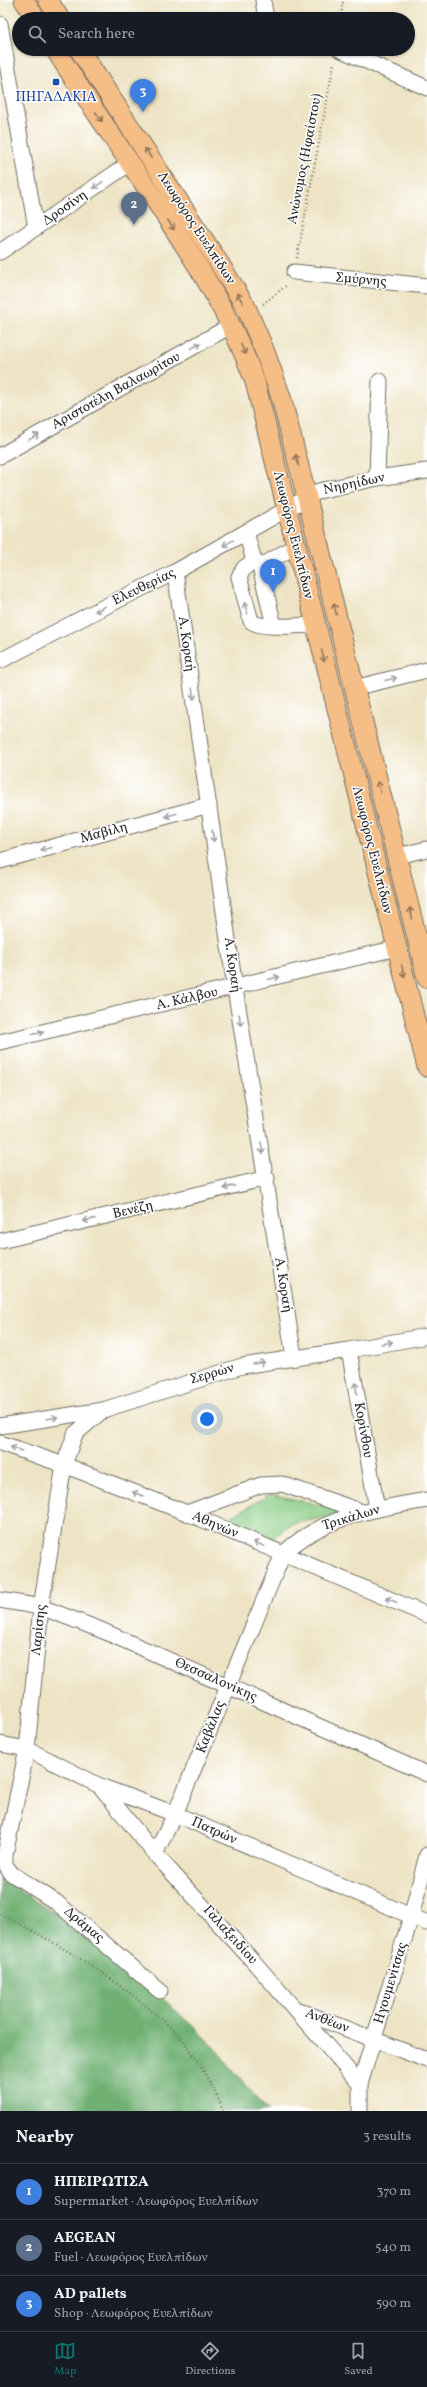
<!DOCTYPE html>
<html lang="en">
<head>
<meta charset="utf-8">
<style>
  body { margin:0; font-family:Vollkorn,serif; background:#242831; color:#f1f3f6 }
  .you { position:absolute; left:207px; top:1419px; width:14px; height:14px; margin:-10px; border:3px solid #fff; border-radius:50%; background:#1a73e8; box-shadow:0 0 0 6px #1a73e833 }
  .badge { display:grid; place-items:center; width:26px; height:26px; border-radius:50%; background:#0f766e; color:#fff; font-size:13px; font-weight:700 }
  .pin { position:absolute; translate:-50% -33px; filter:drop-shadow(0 1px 2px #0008) }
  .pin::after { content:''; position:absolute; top:21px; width:14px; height:12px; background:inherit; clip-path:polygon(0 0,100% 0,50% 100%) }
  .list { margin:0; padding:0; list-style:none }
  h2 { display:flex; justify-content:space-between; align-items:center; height:52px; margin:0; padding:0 16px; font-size:17px }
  h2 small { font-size:13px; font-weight:400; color:#9ea1a6 }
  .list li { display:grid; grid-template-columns:26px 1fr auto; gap:12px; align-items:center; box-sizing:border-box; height:56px; padding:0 16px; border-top:1px solid #363941 }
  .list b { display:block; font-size:15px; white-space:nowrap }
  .list p { margin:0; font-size:13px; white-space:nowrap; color:#9ea1a6 }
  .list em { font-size:13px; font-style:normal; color:#9ea1a6 }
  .icon { flex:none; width:22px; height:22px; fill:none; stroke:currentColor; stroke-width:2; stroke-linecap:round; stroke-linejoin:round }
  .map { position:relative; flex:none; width:427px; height:2111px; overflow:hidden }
  .search { position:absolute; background:#171b24; box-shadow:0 1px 3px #0004; left:12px; right:12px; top:12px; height:44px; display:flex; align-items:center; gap:10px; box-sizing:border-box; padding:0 14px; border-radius:22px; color:#9ea1a6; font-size:15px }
  .sheet { height:220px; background:#171b24 }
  nav { display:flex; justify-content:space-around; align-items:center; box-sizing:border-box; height:56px; border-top:1px solid #363941; background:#171b24; font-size:11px; color:#9ea1a6 }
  nav a { display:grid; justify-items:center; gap:2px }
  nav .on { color:#0f766e }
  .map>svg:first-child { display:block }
</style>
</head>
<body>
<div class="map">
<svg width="427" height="2111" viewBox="0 0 427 2111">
  <rect width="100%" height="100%" fill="#fff"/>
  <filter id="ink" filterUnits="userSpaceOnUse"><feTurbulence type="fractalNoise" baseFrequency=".025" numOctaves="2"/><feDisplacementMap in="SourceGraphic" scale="8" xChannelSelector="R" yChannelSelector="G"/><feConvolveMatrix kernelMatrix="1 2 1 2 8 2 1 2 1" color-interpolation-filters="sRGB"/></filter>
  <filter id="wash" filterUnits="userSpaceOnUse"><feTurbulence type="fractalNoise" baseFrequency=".012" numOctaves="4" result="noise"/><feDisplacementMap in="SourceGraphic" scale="16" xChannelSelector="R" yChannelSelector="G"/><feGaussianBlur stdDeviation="0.9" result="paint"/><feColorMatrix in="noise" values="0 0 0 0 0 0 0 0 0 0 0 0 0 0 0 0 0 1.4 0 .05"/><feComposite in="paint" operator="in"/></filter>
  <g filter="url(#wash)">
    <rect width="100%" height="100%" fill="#eee4c5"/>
    <polygon fill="#8acc85" stroke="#5a7c58" points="270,1494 353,1512 291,1524 270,1540 224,1521"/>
    <polygon fill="#6fb072" stroke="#4d6e4e" points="0,1869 4,1880 103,1944 207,2039 268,2111 0,2111"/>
  </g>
  <g filter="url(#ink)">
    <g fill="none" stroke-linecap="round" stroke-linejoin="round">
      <g stroke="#6f6c61" stroke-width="17">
        <g id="minor">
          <polyline points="263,0 266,19"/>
          <polyline points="0,24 36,228"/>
          <polyline points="339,49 427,88"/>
          <polyline points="0,252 130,163"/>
          <polyline points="294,272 427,286"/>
          <polyline points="0,456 232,325"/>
          <polyline points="377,478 380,381"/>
          <polyline points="246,532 254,561"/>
          <polyline points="260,567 295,546"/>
          <polyline points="175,572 235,988 294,1357"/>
          <path d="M274,626L260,567L254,561L244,568L239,577L251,621C261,630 301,625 315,625"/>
          <polyline points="0,661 98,610 175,572 319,491 377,478 427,471"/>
          <polyline points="354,688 427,670"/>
          <polyline points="397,856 427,849"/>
          <polyline points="0,861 209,805"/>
          <polyline points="0,1042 397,948"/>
          <polyline points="0,1241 267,1178"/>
          <polyline points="349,1350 377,1509"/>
          <polyline points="103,1410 75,1434 64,1465 41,1607 27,1749 5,1855 5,1865 12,1874 56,1902 160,1991"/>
          <polyline points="0,1426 103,1410 242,1366 349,1350 427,1336"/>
          <polyline points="0,1443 64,1465 187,1513 427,1615"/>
          <polyline points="187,1513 261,1485 282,1484 363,1512"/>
          <polyline points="0,1600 41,1607 101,1630 427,1774"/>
          <polyline points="0,1744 27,1749 100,1786 175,1814 427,1923"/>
          <polyline points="100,1786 155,1854 253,1961 360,2084"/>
          <path d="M155,1854L175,1814L283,1554C322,1516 375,1509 427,1500"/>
          <polyline points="295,2009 427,2060"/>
          <polyline points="360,2111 360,2084 411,1917 427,1855"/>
        </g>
      </g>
      <g stroke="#6f6c61" stroke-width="21">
        <g id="major">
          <polyline points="24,0 36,19"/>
          <polyline points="48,0 60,19"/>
          <path d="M55,49C85,97 117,144 149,191C190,252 230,312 255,382L427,1067"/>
          <polyline points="79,49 219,263 246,307 265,352 281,397 303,482 427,978"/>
        </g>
      </g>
      <g stroke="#6f6c61" stroke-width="2.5" stroke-dasharray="1 3" stroke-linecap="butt">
        <polyline points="341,19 343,0"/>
        <polyline points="297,258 334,63"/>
        <polyline points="263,304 288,284"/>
        <path d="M0,1914C62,1945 126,1984 176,2033C193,2049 215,2089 223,2111"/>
      </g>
      <use href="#minor" stroke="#fff" stroke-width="15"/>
      <use href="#major" stroke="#f6be87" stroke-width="19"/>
    </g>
    <defs><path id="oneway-shaft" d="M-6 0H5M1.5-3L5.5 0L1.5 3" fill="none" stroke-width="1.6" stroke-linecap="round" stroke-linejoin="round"/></defs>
    <g stroke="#907459">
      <use href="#oneway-shaft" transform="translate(99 117) rotate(56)"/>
      <use href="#oneway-shaft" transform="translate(148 153) rotate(-123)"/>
      <use href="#oneway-shaft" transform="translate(171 225) rotate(56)"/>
      <use href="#oneway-shaft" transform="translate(240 298) rotate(-121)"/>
      <use href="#oneway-shaft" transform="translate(243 349) rotate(66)"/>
      <use href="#oneway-shaft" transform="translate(297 460) rotate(-105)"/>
      <use href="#oneway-shaft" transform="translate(335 609) rotate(-104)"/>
      <use href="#oneway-shaft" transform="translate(323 656) rotate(76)"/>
      <use href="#oneway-shaft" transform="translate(379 787) rotate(-104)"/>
      <use href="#oneway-shaft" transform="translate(411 913) rotate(-104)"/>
      <use href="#oneway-shaft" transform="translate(403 971) rotate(76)"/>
    </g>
    <g stroke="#a0a0a0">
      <use href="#oneway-shaft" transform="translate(98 185) rotate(145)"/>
      <use href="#oneway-shaft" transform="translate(196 346) rotate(-29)"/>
      <use href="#oneway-shaft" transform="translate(34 437) rotate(-29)"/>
      <use href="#oneway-shaft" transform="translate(228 543) rotate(151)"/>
      <use href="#oneway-shaft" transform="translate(246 608) rotate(-105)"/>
      <use href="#oneway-shaft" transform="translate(100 609) rotate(153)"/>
      <use href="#oneway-shaft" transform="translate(391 679) rotate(-14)"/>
      <use href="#oneway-shaft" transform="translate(193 694) rotate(82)"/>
      <use href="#oneway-shaft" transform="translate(171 815) rotate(165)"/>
      <use href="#oneway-shaft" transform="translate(213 836) rotate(82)"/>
      <use href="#oneway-shaft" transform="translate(46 849) rotate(165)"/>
      <use href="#oneway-shaft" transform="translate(274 978) rotate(-14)"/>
      <use href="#oneway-shaft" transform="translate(240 1020) rotate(81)"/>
      <use href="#oneway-shaft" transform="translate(38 1033) rotate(-13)"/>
      <use href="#oneway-shaft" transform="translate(262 1148) rotate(81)"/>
      <use href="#oneway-shaft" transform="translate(229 1187) rotate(167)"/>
      <use href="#oneway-shaft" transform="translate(89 1220) rotate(167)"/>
      <use href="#oneway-shaft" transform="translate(387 1343) rotate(-10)"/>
      <use href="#oneway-shaft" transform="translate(259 1363) rotate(-9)"/>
      <use href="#oneway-shaft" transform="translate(356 1388) rotate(-100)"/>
      <use href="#oneway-shaft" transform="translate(52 1418) rotate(-9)"/>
      <use href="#oneway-shaft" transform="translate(16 1449) rotate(-160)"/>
      <use href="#oneway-shaft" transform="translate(138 1494) rotate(-159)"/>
      <use href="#oneway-shaft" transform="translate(259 1544) rotate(-157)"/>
      <use href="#oneway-shaft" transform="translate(391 1600) rotate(-157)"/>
    </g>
  </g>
  <rect fill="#1a4fb4" stroke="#fff" stroke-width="1.5" x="52" y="78" width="8" height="8" rx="2"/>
  <g text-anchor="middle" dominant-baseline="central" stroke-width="3" stroke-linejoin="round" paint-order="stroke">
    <g font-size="14" fill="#164399" stroke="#fff">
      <text x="56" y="97">ΠΗΓΑΔΑΚΙΑ</text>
    </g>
    <g font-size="14" fill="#2b2b2b" stroke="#fff">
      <text transform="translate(305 159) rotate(-79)">Ανώνυμος (Ηφαίστου)</text>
      <text transform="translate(65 208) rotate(-35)">Δροσίνη</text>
      <text transform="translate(196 228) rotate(57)">Λεωφόρος Ευελπίδων</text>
      <text transform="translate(361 280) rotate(5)">Σμύρνης</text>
      <text transform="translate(116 391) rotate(-29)">Αριστοτέλη Βαλαωρίτου</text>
      <text transform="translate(354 484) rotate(-12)">Νηρηίδων</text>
      <text transform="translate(293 535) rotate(76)">Λεωφόρος Ευελπίδων</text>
      <text transform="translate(144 587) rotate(-26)">Ελευθερίας</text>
      <text transform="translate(186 644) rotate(82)">Α. Κοραή</text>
      <text transform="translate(104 833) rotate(-15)">Μαβίλη</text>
      <text transform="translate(372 850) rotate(76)">Λεωφόρος Ευελπίδων</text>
      <text transform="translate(232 965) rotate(82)">Α. Κοραή</text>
      <text transform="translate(187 999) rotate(-13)">A. Κάλβου</text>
      <text transform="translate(133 1210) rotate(-13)">Βενέζη</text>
      <text transform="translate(283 1285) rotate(81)">Α. Κοραή</text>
      <text transform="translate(212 1374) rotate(-16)">Σερρών</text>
      <text transform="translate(363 1430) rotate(80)">Κορίνθου</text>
      <text transform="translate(351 1518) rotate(-17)">Τρικάλων</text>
      <text transform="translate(215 1525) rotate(23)">Αθηνών</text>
      <text transform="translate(39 1630) rotate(-84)">Λαρίσης</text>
      <text transform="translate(216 1680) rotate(24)">Θεσσαλονίκης</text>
      <text transform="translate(211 1727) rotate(-68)">Καβάλας</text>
      <text transform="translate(214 1831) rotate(24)">Πατρών</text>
      <text transform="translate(84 1925) rotate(40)">Δράμας</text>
      <text transform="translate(230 1935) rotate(48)">Γαλαξειδίου</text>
      <text transform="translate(391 1983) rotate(-73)">Ηγουμενίτσας</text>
      <text transform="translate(327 2021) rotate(21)">Ανθέων</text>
    </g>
  </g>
</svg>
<div class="you"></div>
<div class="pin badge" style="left:273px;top:592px;background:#3f7fe0">1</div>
<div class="pin badge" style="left:134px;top:225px;background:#5c6f8a">2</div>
<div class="pin badge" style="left:143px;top:112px;background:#3f7fe0">3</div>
<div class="search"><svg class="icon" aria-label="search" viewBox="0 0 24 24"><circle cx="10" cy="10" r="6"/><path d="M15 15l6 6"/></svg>Search here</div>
</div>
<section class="sheet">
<h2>Nearby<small>3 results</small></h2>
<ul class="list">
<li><span class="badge" style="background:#3f7fe0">1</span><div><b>ΗΠΕΙΡΩΤΙΣΑ</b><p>Supermarket · Λεωφόρος Ευελπίδων</p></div><em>370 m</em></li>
<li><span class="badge" style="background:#5c6f8a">2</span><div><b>AEGEAN</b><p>Fuel · Λεωφόρος Ευελπίδων</p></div><em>540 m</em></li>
<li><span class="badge" style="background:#3f7fe0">3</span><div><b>AD pallets</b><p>Shop · Λεωφόρος Ευελπίδων</p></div><em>590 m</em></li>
</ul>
</section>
<nav>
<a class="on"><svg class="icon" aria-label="map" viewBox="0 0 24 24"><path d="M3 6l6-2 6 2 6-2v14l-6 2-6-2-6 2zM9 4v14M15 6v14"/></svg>Map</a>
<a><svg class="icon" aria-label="directions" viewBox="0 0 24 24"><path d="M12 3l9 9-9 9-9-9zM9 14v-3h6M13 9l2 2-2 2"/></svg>Directions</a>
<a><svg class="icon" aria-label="saved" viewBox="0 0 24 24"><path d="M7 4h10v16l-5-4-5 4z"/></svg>Saved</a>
</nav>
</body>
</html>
